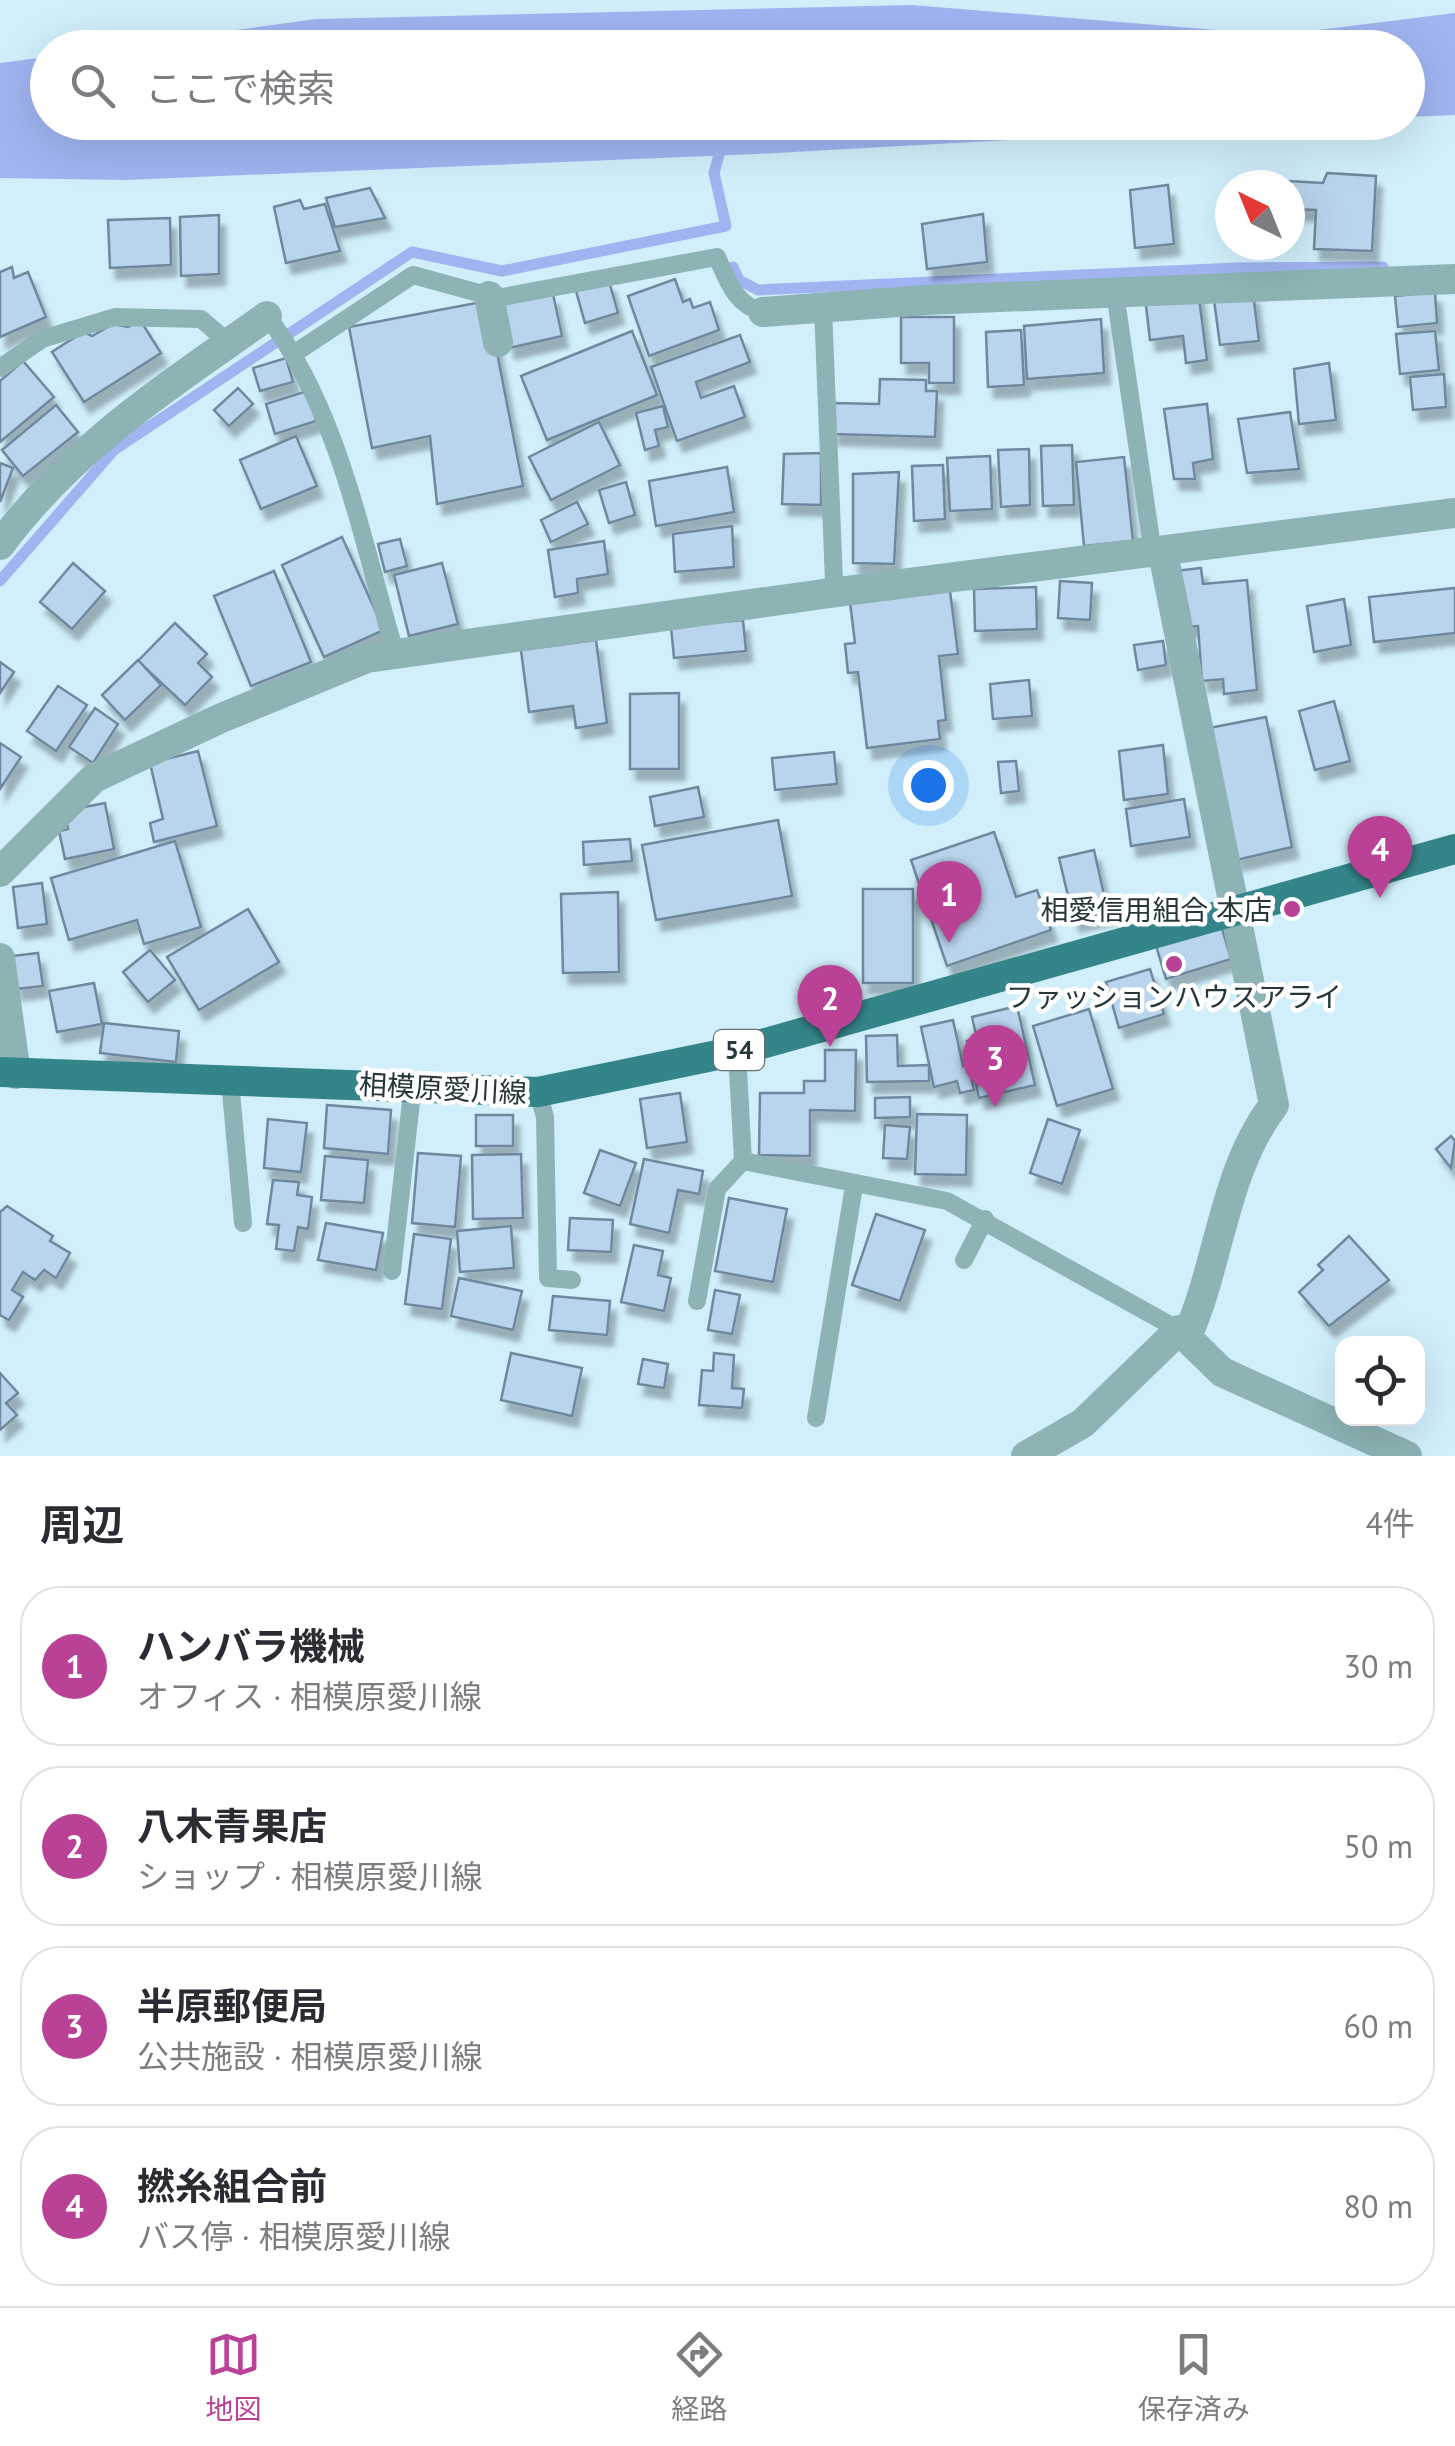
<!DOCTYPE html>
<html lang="ja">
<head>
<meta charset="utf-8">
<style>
  body { margin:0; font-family:"PT Sans","Noto Sans JP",sans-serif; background:#f7f7f7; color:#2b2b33 }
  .controls { position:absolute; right:30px; bottom:30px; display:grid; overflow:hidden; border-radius:20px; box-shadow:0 10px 40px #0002 }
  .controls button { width:90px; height:90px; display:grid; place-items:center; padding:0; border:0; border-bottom:2px solid #e1e1e2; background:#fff; color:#2b2b33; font:50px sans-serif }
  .compass { position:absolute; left:1215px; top:170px; width:90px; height:90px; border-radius:50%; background:#fff; box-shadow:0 10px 40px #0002; rotate:317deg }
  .you { position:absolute; left:928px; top:785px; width:35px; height:35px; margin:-25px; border:8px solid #fff; border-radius:50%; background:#1a73e8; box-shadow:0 0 0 15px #1a73e833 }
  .badge { display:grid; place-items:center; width:65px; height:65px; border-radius:50%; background:#ba4296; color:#fff; font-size:32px; font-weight:700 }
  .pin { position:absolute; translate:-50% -82px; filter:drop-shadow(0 2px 5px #0008) }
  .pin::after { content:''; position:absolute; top:52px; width:35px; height:30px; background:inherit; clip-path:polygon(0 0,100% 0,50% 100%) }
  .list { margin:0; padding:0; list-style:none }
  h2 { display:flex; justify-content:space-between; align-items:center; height:130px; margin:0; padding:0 40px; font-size:42px }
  h2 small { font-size:32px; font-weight:400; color:#7c7c81 }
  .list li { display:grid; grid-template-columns:65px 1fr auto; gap:30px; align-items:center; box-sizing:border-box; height:160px; margin:0 20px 20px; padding:0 20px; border:2px solid #e1e1e2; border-radius:40px }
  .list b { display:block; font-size:38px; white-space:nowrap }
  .list p { margin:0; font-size:32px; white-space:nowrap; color:#7c7c81 }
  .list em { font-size:32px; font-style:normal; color:#7c7c81 }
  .icon { flex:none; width:55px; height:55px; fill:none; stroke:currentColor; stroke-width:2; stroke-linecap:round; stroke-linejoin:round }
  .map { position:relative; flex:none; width:1455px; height:1456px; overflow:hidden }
  .search { position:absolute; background:#fff; box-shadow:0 10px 40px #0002; left:30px; right:30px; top:30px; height:110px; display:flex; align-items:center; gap:25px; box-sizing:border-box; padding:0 35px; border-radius:55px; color:#7c7c81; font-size:38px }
  .sheet { height:850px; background:#fff }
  nav { display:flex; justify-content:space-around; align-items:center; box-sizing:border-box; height:140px; border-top:2px solid #e1e1e2; background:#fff; font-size:28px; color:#7c7c81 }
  nav a { display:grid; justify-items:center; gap:5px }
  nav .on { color:#ba4296 }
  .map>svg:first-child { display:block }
</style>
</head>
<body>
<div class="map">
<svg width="1455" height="1456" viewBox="0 0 1455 1456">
  <defs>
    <filter id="shadow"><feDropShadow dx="6" dy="11" stdDeviation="2.5" flood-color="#0004"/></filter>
  </defs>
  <rect width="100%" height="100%" fill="#d0effb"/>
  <g fill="#a0b4f1">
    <polygon points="912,5 1278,35 1455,13 1455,115 1408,117 1408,48 114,47 316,19"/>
    <polygon points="47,57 48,122 1316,123 756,154 125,180 0,178 0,63"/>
  </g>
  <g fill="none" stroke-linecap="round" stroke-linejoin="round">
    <g stroke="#a0b4f1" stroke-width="11">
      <polyline points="733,267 739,280 758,290 1235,268 1383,267"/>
      <polyline points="0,581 114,450 412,252 502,271 726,226 714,173 728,122"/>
    </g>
  </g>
  <g fill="#b9d4ed" stroke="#6f889f" stroke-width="2.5" filter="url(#shadow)">
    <polygon points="1327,173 1376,176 1372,251 1314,249 1316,210 1290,209 1288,181 1323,183"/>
    <polygon points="1168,185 1174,244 1135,248 1130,190"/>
    <polygon points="370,188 385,218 335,227 326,198"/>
    <polygon points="300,200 304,209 325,204 340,251 286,263 274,207"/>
    <polygon points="983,214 987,262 927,269 922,224"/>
    <polygon points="219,215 219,274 181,276 180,217"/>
    <polygon points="170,218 171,265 110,268 108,220"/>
    <polygon points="12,267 14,278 28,272 46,317 0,337 0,272"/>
    <polygon points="675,279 683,302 690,299 693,308 710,302 719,330 649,356 628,296"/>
    <polygon points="609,281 618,313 585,323 576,291"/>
    <polygon points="1198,290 1207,360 1186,363 1183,336 1150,340 1145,297"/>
    <polygon points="1435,292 1437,323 1398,327 1395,296"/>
    <polygon points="1253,293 1259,341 1220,345 1214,300"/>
    <polygon points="553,294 562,336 509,348 500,305"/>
    <polygon points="487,301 523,486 437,504 430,436 372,448 349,327"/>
    <polygon points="901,317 954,317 954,383 929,383 929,363 901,363"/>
    <polygon points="1101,319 1104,373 1027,379 1024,326"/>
    <polygon points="140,320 161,353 84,402 52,352 83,332 92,336 113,324 128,327"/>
    <polygon points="1021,330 1024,385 988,387 986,332"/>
    <polygon points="632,331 657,395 547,440 521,376"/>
    <polygon points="1435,331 1439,370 1400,374 1396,334"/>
    <polygon points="740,335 750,362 696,382 701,398 734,386 745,417 677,441 651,367"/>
    <polygon points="286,358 293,382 260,391 253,368"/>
    <polygon points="23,361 54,397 0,442 0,381"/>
    <polygon points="1329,363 1336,420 1299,424 1294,369"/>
    <polygon points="1444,374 1446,407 1413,410 1410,377"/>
    <polygon points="880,379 926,380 926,391 937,391 935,437 832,434 833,403 879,404"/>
    <polygon points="238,388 253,404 229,426 214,410"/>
    <polygon points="307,391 316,421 275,434 266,404"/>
    <polygon points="1207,404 1213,459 1193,463 1195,479 1174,479 1164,409"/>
    <polygon points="56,405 78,432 23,476 2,450"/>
    <polygon points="663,406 668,427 655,430 659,446 645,450 636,413"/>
    <polygon points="1290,412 1299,469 1247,473 1238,419"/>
    <polygon points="599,422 620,465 551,500 529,457"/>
    <polygon points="296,436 317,486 261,509 240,460"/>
    <polygon points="1072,445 1074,505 1043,506 1041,446"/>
    <polygon points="1029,449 1030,505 1001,507 998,450"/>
    <polygon points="821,453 821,505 782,504 784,454"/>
    <polygon points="990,456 992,509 950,511 947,458"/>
    <polygon points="1124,457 1133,541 1084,546 1076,462"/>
    <polygon points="0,463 13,468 0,502"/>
    <polygon points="943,465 945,519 914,521 912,466"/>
    <polygon points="727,467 734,512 656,526 649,481"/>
    <polygon points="899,472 894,564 853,563 853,474"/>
    <polygon points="626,482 635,515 609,523 599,490"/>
    <polygon points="577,502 588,524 551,542 541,520"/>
    <polygon points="732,526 734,567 675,572 673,534"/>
    <polygon points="342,537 384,630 324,657 282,565"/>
    <polygon points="400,539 407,566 385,572 378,544"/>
    <polygon points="604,541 608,574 577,579 578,593 555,597 548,550"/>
    <polygon points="73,563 105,591 72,629 40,602"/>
    <polygon points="442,563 458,624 409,636 394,575"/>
    <polygon points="1201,568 1203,584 1247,580 1257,690 1224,694 1223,679 1202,681 1198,626 1180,627 1175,571"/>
    <polygon points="274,571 311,662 251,686 214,596"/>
    <polygon points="1060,581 1092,583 1090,620 1058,618"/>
    <polygon points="1036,587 1037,629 975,631 974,589"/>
    <polygon points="1455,588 1455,633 1374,642 1369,597"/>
    <polygon points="950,591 958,654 939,656 946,720 938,721 940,739 867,748 858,672 848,673 845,644 855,643 850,602"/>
    <polygon points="1344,599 1351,645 1314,652 1307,606"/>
    <polygon points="743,620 746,651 674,658 671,627"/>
    <polygon points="175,623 207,654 198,663 212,677 185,705 138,661"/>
    <polygon points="596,640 607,723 576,728 573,706 529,712 521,650"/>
    <polygon points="1163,641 1166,665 1138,670 1134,645"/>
    <polygon points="138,660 161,685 125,720 102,695"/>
    <polygon points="0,662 14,672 0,693"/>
    <polygon points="1029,680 1032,716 993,719 990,684"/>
    <polygon points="58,686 87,705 56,751 27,731"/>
    <polygon points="679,693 679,769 630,769 630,694"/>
    <polygon points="1334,701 1350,761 1315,770 1299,711"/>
    <polygon points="95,708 118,724 93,763 69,747"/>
    <polygon points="1266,717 1292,847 1236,860 1209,728"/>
    <polygon points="0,743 21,757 0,789"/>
    <polygon points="1163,745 1168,794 1124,800 1119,751"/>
    <polygon points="198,751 217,826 154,842 150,823 163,819 150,763"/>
    <polygon points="834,752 837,784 775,790 772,758"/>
    <polygon points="1016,761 1019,791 1001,793 998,762"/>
    <polygon points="698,787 704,817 655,826 650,797"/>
    <polygon points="1184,799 1190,837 1131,846 1126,809"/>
    <polygon points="105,803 114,849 65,859 59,831 68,829 64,811"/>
    <polygon points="778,820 792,896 656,920 642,845"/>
    <polygon points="994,832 1016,897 1037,890 1051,930 947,966 911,860"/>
    <polygon points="630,839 632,861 584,865 583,842"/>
    <polygon points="175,841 201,927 144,944 137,920 69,940 51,878"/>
    <polygon points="1094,850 1108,913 1074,921 1059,858"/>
    <polygon points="42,883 47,924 18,928 13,887"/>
    <rect x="863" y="889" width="50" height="94"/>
    <polygon points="618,892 619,972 563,973 561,894"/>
    <polygon points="248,909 279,962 199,1010 167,957"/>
    <polygon points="1220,922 1231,959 1166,979 1155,942"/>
    <polygon points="150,950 175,980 148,1002 123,972"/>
    <polygon points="38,953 43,986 16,989 12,956"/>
    <polygon points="1150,969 1164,1014 1119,1028 1106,982"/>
    <polygon points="94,983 102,1024 57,1032 49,991"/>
    <polygon points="1017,1006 1035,1085 979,1098 967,1041 977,1039 972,1017"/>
    <polygon points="1089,1009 1113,1089 1057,1106 1033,1026"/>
    <polygon points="953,1020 963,1066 968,1065 974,1090 960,1093 957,1081 934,1087 921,1027"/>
    <polygon points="104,1023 179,1031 176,1062 100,1053"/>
    <polygon points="897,1035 898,1066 929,1065 929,1081 867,1082 866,1036"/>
    <polygon points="825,1050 856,1050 855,1111 810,1110 810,1156 759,1155 760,1093 804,1093 804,1081 825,1081"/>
    <polygon points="680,1093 687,1142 647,1148 640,1099"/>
    <polygon points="910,1097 910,1117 875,1118 875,1098"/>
    <polygon points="327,1105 391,1110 388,1154 324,1148"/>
    <polygon points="917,1114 967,1115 966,1175 915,1174"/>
    <rect x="476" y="1115" width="37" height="31"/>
    <polygon points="268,1119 307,1123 301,1172 264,1168"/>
    <polygon points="1048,1119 1080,1130 1062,1184 1030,1173"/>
    <polygon points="885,1125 910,1127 907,1159 883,1158"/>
    <polygon points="1451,1136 1455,1141 1451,1168 1436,1149"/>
    <polygon points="600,1150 636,1163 620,1206 584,1193"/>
    <polygon points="418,1153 461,1156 455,1227 412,1223"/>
    <polygon points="521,1154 523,1218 473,1219 472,1155"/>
    <polygon points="325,1156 368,1160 364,1203 321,1200"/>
    <polygon points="644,1159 703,1171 699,1194 678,1190 669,1233 630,1224"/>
    <polygon points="273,1180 299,1182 297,1195 312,1197 308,1229 298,1227 294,1251 276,1249 279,1225 267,1224"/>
    <polygon points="729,1198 787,1209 773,1282 715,1271"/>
    <polygon points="7,1206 53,1236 50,1241 70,1253 56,1278 44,1270 35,1280 23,1272 12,1290 23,1297 9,1320 0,1315 0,1212"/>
    <polygon points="876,1214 925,1230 900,1301 852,1285"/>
    <polygon points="570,1218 613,1220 611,1252 568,1250"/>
    <polygon points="326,1223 383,1233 376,1270 318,1260"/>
    <polygon points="511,1226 514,1268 460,1272 457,1231"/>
    <polygon points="414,1234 451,1239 442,1309 405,1304"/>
    <polygon points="1349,1236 1389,1280 1329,1326 1299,1292 1323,1270 1318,1265"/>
    <polygon points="634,1245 663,1251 658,1275 671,1278 664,1311 621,1302"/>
    <polygon points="459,1278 522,1291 513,1330 451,1316"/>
    <polygon points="715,1290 740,1295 732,1334 708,1330"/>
    <polygon points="553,1296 610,1301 607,1335 549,1330"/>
    <polygon points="511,1353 582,1368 572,1416 501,1400"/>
    <polygon points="714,1353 734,1355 732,1388 744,1389 742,1408 699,1405 702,1370 713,1371"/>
    <polygon points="643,1359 668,1364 664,1388 638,1384"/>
    <polygon points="0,1373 18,1393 6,1403 17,1415 0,1430"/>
  </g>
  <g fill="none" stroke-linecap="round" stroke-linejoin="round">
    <g stroke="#8db3b5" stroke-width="18">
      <polyline points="1115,293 1153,554"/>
      <polyline points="823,308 834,581 830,593"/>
      <path d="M267,316C339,410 362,541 395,652"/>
      <path d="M295,353L413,275L497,298L717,257C728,281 735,305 763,312"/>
      <polyline points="0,368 42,339 115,317 201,319 229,343"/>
      <polyline points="230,1081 243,1223"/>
      <polyline points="538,1092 545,1117 548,1278 572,1280"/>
      <polyline points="743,1161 947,1201 1179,1330"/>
      <polyline points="964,1260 985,1219"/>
      <polyline points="392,1271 413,1084"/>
      <polyline points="697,1301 717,1189 743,1161 737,1051"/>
      <polyline points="816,1418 854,1186"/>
    </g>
    <g stroke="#8db3b5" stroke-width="30">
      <polyline points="489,296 498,342"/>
      <polyline points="763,312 926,300 1455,279"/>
      <path d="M0,545C73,446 169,386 267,316"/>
      <path d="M1163,553L1274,1105C1223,1171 1220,1263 1187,1336"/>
      <polyline points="0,872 94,778 219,719 367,658 830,593 1455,513"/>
      <polyline points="0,958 16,1074"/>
      <polyline points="1026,1456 1083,1423 1179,1330 1222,1372 1407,1456"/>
    </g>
    <polyline stroke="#348589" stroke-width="30" points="0,1072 538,1092 737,1051 1455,849"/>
  </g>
  <g fill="#ba4296" stroke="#fff" stroke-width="4">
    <circle cx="1292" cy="909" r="10"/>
    <circle cx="1174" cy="964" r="10"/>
  </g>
  <g text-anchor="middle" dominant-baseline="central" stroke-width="9" stroke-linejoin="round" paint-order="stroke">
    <rect fill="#fff" stroke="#677276" stroke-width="2.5" x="714" y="1030" width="50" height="40" rx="8"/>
    <g font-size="25" font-weight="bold" fill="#26363b">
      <text x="739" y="1050">54</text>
    </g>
    <g font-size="28" fill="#26363b" stroke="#fff" text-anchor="end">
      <text x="1272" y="909">相愛信用組合 本店</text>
      <text x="1174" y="996" text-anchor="middle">ファッションハウスアライ</text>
    </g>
    <g font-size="28" fill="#26363b" stroke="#fff">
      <text transform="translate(443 1088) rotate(3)">相模原愛川線</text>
    </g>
  </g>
</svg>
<div class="controls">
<button><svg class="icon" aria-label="locate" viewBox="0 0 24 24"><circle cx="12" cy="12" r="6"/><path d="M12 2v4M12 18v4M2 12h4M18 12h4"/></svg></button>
</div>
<svg class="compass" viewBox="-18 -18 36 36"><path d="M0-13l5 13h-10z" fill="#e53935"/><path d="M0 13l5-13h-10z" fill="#7c7c81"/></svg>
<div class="you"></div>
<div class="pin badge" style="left:949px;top:943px">1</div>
<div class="pin badge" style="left:830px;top:1047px">2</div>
<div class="pin badge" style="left:995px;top:1107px">3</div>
<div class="pin badge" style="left:1380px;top:898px">4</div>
<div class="search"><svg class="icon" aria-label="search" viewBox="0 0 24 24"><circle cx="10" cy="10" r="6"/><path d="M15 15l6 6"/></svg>ここで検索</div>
</div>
<section class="sheet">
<h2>周辺<small>4件</small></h2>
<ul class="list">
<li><span class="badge">1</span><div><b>ハンバラ機械</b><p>オフィス · 相模原愛川線</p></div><em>30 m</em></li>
<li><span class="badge">2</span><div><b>八木青果店</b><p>ショップ · 相模原愛川線</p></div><em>50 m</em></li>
<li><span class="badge">3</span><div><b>半原郵便局</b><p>公共施設 · 相模原愛川線</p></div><em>60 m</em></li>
<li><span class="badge">4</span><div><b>撚糸組合前</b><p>バス停 · 相模原愛川線</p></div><em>80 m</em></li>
</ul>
</section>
<nav>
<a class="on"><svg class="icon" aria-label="map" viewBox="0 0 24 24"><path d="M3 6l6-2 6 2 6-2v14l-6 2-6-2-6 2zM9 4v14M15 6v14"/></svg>地図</a>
<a><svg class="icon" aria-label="directions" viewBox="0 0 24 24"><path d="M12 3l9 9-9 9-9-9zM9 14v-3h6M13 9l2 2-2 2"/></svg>経路</a>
<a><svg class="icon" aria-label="saved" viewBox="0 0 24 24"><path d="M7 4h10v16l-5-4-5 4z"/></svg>保存済み</a>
</nav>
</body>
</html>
